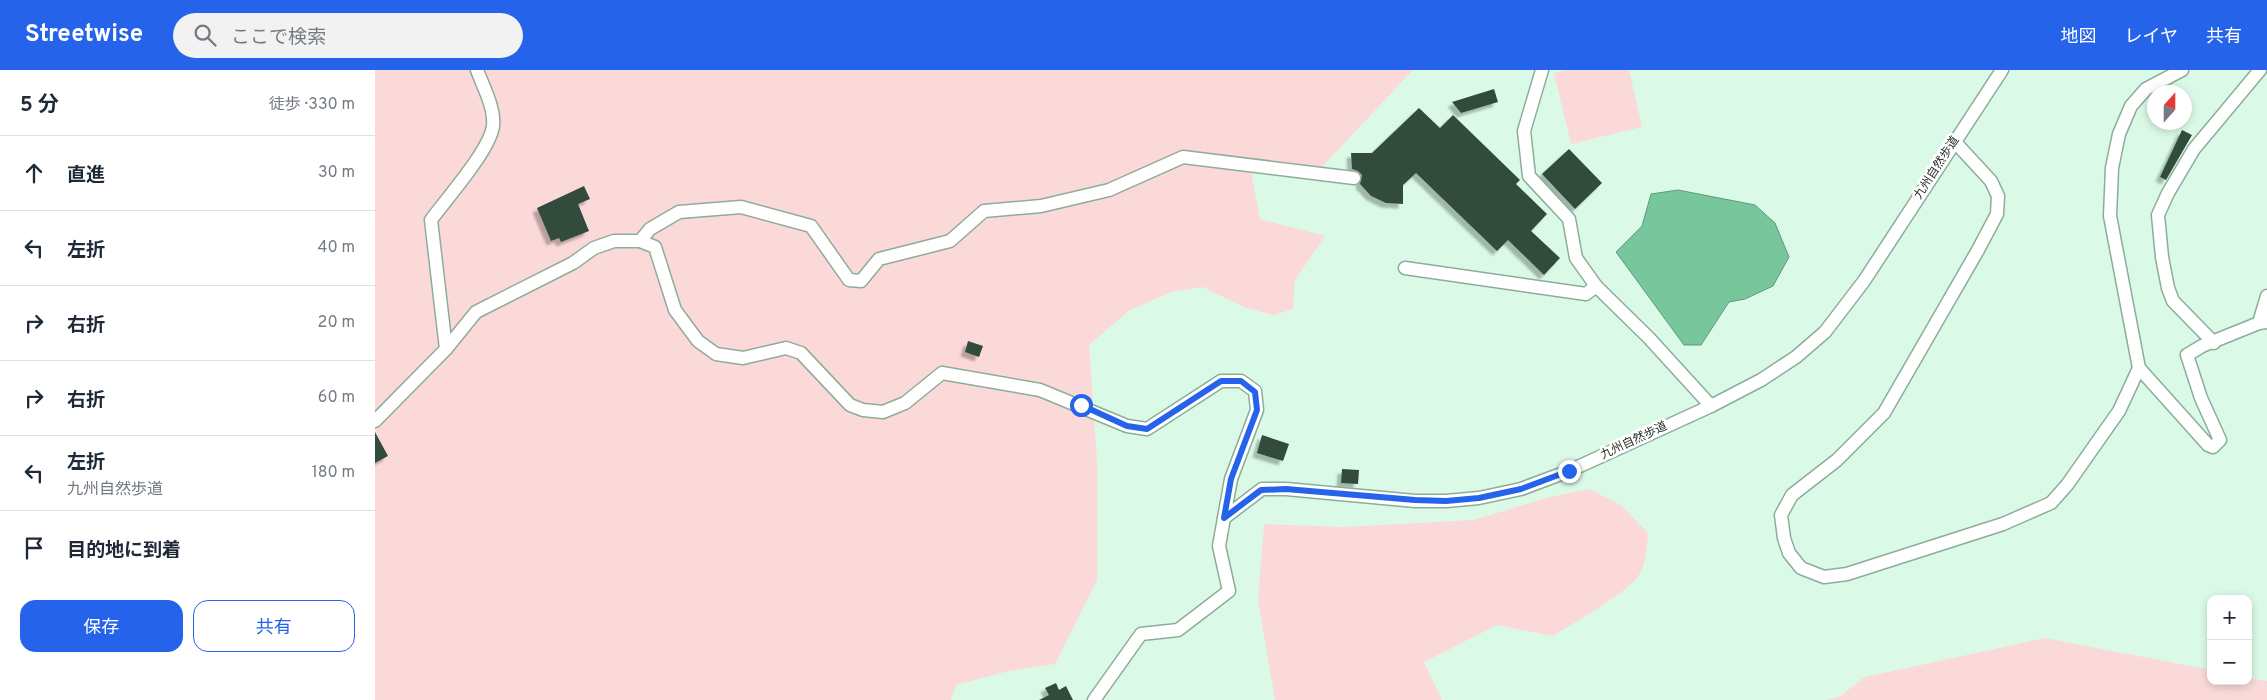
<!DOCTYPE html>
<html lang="ja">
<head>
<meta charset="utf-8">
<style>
  body { margin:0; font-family:Overpass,"Noto Sans JP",sans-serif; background:#f2f2f3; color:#1f2937 }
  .controls { position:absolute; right:15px; bottom:15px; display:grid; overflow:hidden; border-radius:10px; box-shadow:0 2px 8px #0003 }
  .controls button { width:45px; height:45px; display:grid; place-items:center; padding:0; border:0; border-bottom:1px solid #e0e1e3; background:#fff; color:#1f2937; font:25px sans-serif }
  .compass { position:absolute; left:1772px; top:15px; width:45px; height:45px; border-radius:50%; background:#fff; box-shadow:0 2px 8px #0003; rotate:21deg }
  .stop { position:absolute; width:15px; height:15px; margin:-11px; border:4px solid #2563eb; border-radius:50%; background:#fff }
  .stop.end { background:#2563eb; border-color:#fff; box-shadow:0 1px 5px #0008 }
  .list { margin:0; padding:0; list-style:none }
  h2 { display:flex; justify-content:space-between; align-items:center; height:65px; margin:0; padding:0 20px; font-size:21px }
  h2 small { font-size:16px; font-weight:400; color:#747a83 }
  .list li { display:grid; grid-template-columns:32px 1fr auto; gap:15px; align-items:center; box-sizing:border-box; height:75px; padding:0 20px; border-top:1px solid #e0e1e3 }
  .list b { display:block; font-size:19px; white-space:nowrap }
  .list p { margin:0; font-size:16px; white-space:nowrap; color:#747a83 }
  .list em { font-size:16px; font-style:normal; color:#747a83 }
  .actions { display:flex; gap:10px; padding:15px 20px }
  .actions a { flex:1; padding:11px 0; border:1px solid #2563eb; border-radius:15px; text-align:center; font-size:18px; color:#2563eb }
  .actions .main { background:#2563eb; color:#fff }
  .icon { flex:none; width:28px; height:28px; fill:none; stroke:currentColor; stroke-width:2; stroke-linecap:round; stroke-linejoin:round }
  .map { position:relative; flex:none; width:1892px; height:630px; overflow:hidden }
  header { display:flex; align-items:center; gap:30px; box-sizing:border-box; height:70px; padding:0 25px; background:#2563eb; color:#fff }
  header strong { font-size:24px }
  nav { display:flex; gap:28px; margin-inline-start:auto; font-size:18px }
  .search { width:350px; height:45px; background:#f2f2f3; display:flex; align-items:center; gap:12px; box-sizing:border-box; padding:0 18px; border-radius:28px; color:#747a83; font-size:19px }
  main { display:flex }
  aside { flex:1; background:#fff }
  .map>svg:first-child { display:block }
</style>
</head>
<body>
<header>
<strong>Streetwise</strong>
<div class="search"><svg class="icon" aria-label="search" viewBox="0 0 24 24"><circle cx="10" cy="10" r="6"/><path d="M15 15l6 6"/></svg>ここで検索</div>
<nav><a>地図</a><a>レイヤ</a><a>共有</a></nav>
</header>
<main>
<aside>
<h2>5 分<small>徒歩 · 330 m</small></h2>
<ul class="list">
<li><svg class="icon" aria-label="ahead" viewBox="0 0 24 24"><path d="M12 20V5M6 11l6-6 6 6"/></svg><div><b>直進</b></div><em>30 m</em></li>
<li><svg class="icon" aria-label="left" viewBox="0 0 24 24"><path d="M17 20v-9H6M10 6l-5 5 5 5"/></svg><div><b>左折</b></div><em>40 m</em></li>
<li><svg class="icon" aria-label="right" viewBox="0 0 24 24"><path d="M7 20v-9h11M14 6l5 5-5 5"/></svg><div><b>右折</b></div><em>20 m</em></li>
<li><svg class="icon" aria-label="right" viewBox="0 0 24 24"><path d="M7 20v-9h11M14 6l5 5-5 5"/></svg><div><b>右折</b></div><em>60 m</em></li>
<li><svg class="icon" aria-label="left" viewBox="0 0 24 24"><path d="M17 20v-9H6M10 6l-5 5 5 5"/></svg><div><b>左折</b><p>九州自然歩道</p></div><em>180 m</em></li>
<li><svg class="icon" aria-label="arrive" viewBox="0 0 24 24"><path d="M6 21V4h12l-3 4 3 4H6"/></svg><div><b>目的地に到着</b></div></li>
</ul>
<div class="actions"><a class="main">保存</a><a>共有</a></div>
</aside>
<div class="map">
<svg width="1892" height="630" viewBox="0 0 1892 630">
  <defs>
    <filter id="shadow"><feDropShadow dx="-4.5" dy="4.5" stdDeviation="1" flood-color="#0004"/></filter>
  </defs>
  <rect width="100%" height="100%" fill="#dafae7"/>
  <g fill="#fcd9d9">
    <polygon points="0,0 1038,0 946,98 876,101 885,149 950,166 920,210 918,239 899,245 871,238 828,217 796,222 755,240 714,275 722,390 722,510 680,594 634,601 581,615 576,630 0,630"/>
    <polygon points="1190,0 1254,0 1267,57 1196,74 1179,3"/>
    <path d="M1214,419L1246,435L1273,463C1272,477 1271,496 1262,508C1247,526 1200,552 1178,566L1122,555L1049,592L1067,630H900L883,531L889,454L967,457L1099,450L1171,428Z"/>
    <polygon points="1670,568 1836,600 1836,611 1873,611 1873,608 1892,611 1892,630 1451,630 1464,627 1490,607"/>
  </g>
  <polygon fill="#78c69c" stroke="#5f997a" points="1303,120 1380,135 1400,153 1414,187 1398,216 1370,229 1354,232 1326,275 1309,275 1241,182 1267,156 1276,124"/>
  <g fill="#304c3c" filter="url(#shadow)">
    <polygon points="1119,19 1123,32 1086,43 1077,32"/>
    <polygon points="1044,38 1065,58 1078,45 1145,110 1141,114 1172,144 1156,161 1185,188 1169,205 1133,170 1122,181 1041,103 1028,115 1028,134 1011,133 996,126 985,114 987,105 983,101 977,99 976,83 997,83"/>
    <polygon points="1807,60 1817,65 1791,110 1785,107"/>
    <polygon points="1194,79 1227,113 1200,139 1167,104"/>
    <polygon points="209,116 215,129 203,134 214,161 186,172 184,168 176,171 162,138"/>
    <polygon points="593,271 608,276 604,287 590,282"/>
    <polygon points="0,362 13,386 0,393"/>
    <polygon points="887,365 914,374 908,391 882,383"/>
    <polygon points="967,399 984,400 983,414 966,413"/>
    <polygon points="681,613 684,620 691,616 698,630 664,630 674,625 670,618"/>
  </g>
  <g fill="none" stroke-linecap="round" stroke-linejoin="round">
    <g stroke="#8eac9a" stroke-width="15">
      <g id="minor">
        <polyline points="1167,0 1149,61 1154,106 1194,149 1201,188 1221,216 1274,268 1336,336"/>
        <polyline points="1807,0 1771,19 1756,36 1744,64 1737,98 1735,146 1764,298 1833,375 1838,377 1845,370 1826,328 1812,285 1827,276 1884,253 1892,252"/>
        <polyline points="1580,72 1616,111 1623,126 1622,144 1603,180 1509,343 1462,390 1417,425 1406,445 1409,468 1414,483 1426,498 1449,507 1472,504 1628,454 1676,433 1692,415 1744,341 1764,298"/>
        <polyline points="265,171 275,159 304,142 366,137 436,156 474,210 486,211 504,189 575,171 609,141 666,136 734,120 808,87 979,108"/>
        <polyline points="1030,198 1211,224 1221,216"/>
        <polyline points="1884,253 1892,226"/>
        <polyline points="1839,273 1798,231 1793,218 1787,187 1783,145 1793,123 1819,79 1885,0"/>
        <path d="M71,279L56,150C72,128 115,80 118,56C120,38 108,16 102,0"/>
        <polyline points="0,351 71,279 101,242 198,193 219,178 239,171 265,171 280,177 300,240 323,271 341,284 368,288 411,278 426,283 475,335 488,340 508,342 530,333 567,303 665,320 752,356 772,359 846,311 866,311 880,321 882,340 856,409 844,476 854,521 803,560 766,564 719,630"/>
        <polyline points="849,448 887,419 911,419 1040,431 1071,431 1104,428 1146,419 1194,401 1336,336 1386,310 1421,287 1450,262 1489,211 1627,0"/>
      </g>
    </g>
    <use href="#minor" stroke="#fff" stroke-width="12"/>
  </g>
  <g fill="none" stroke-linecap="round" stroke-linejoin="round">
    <polyline stroke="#2563eb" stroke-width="6" points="706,335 752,356 772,359 846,311 866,311 880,322 882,340 856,409 849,448 886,420 911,419 1040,430 1071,431 1104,428 1146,419 1194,401"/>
  </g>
  <g text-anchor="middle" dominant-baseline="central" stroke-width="5" stroke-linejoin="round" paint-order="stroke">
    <g font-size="12" fill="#243029" stroke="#fff">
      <text transform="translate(1562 98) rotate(-57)">九州自然歩道</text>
      <text transform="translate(1259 371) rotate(-25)">九州自然歩道</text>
    </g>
  </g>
</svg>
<div class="controls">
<button>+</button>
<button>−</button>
</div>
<svg class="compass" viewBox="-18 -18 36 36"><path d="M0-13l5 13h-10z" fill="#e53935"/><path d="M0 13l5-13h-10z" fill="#747a83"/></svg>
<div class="stop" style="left:706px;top:335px"></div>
<div class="stop end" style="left:1194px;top:401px"></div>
</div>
</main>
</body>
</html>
